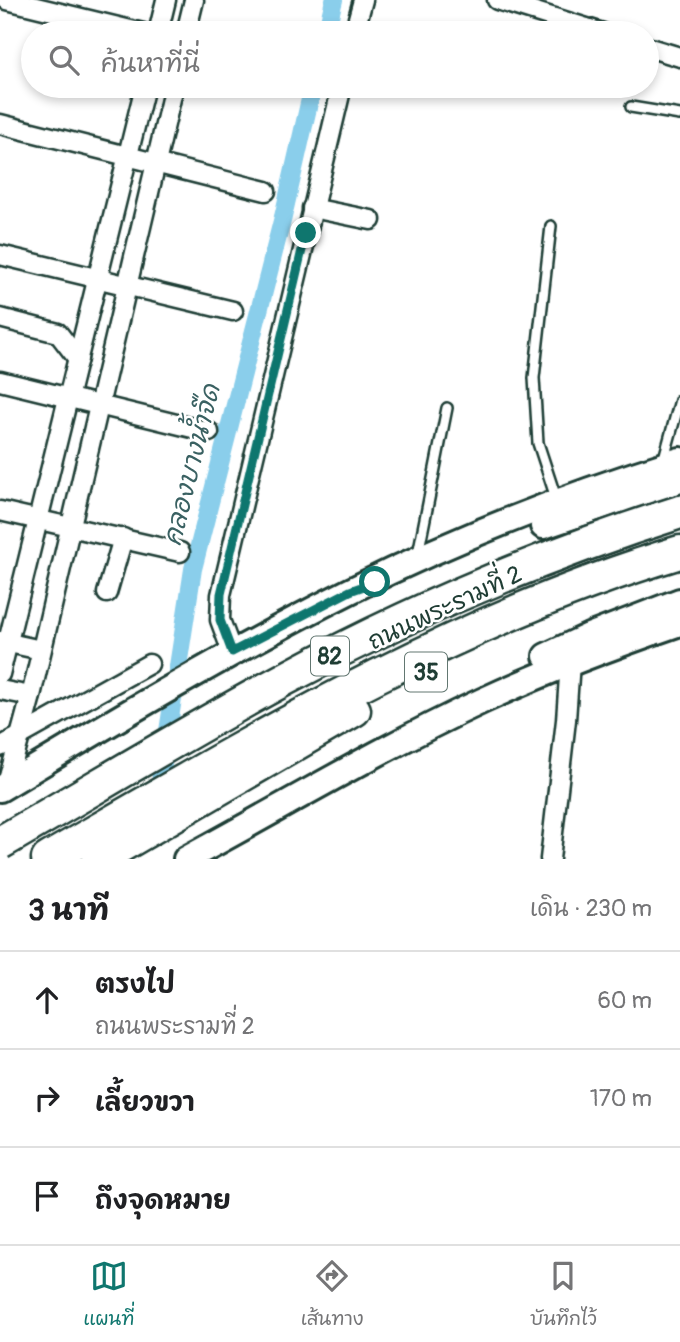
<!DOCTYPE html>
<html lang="th">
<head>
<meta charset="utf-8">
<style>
  body { margin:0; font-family:Pangolin,"Playpen Sans Thai",sans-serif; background:#f6f6f6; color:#202124 }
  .stop { position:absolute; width:21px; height:21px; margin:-16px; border:5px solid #0f766e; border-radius:50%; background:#fff }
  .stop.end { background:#0f766e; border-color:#fff; box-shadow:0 2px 7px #0008 }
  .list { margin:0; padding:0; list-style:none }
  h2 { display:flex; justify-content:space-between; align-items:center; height:91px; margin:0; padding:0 28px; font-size:30px }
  h2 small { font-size:23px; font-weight:400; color:#757577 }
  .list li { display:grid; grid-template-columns:46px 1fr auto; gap:21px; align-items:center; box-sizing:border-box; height:98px; padding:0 28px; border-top:2px solid #e0e0e0 }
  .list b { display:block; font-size:26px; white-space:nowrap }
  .list p { margin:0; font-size:23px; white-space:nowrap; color:#757577 }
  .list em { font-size:23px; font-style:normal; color:#757577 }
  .icon { flex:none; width:38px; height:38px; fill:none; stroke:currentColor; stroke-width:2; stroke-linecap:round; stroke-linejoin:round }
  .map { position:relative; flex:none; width:680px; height:859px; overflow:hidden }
  .search { position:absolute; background:#fff; box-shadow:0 4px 10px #0003; left:21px; right:21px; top:21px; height:77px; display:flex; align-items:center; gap:18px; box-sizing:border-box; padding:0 24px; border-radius:38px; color:#757577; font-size:26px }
  .sheet { height:385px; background:#fff }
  nav { display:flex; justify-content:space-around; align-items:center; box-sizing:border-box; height:98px; border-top:2px solid #e0e0e0; background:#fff; font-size:19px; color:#757577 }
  nav a { display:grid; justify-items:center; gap:4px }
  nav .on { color:#0f766e }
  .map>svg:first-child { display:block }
</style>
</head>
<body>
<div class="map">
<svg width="680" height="859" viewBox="0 0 680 859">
  <rect width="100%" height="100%" fill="#fff"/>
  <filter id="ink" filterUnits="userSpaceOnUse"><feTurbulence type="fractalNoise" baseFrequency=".0143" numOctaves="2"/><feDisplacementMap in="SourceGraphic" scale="14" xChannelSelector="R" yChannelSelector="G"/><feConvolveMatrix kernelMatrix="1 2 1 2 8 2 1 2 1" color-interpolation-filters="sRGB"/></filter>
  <g filter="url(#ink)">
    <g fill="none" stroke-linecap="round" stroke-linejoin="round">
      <g stroke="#8aceeb" stroke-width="18">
        <polyline points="326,33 334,0"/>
        <polyline points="158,796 193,569 283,217 313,86"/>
      </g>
      <g stroke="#1f3d34" stroke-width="14">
        <g id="lane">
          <polyline points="631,107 680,115"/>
          <polyline points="551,226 534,378 538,443 557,501"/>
          <polyline points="663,462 680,400"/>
          <polyline points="418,554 447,408"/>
        </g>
      </g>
      <g stroke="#1f3d34" stroke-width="23">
        <g id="street">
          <polyline points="7,0 143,33"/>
          <polyline points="497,0 603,33"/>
          <polyline points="158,33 166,0"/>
          <polyline points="186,33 194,0"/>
          <polyline points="354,33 363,0"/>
          <polyline points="647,47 680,57"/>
          <polyline points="0,124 266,191"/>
          <polyline points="312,208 371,220"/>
          <polyline points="0,255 233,311"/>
          <polyline points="0,318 58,333 78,359"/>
          <polyline points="0,381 209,432"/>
          <polyline points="0,511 180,552"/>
          <polyline points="107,593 123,538"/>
          <polyline points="0,641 41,650"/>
          <polyline points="232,652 220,620 221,595 342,86"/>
          <polyline points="0,674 145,86"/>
          <polyline points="0,690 31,696"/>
          <polyline points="0,747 149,664"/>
          <polyline points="7,784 31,696 174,86"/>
          <polyline points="550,859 566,720 570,662"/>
        </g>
      </g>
      <g stroke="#1f3d34" stroke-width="30">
        <g id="secondary">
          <polyline points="543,526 680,480"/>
          <polyline points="546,656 589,636 680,601"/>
          <path d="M0,789C115,720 230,651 350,591C456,538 568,495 680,460"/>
          <path d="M186,859C284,806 381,748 482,701C546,671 613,646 680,623"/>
        </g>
      </g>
      <g stroke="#1f3d34" stroke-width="37">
        <g id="highway">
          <path d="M48,859C251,742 454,620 680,552"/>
          <polyline points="98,859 354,710"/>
        </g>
      </g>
      <use href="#lane" stroke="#fff" stroke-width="9"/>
      <use href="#street" stroke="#fff" stroke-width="18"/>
      <use href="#secondary" stroke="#fff" stroke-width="24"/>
      <use href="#highway" stroke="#fff" stroke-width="32"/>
      <g stroke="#1f3d34" stroke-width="37" stroke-linecap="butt">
        <path id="highway-bridge" d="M0,843C95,788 188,731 285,679C411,611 544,555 680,512"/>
      </g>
      <use href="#highway-bridge" stroke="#fff" stroke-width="32"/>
    </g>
  </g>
  <g fill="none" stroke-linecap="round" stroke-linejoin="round" filter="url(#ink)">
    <polyline stroke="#0f766e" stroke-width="9" points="306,233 221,594 220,620 232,652 350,591 375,582"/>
  </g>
  <g text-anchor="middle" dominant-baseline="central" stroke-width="5" stroke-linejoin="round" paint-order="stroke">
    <g fill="#fff" stroke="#627771" stroke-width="2">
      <rect x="311" y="636.5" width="38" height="39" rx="5"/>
      <rect x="405" y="652.5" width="42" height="39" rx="5"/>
    </g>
    <g font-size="23" font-weight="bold" fill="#1f3d34">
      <text x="330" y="656">82</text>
      <text x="426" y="672">35</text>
    </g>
    <g font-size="24" fill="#1f3d34" stroke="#fff">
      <text transform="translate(445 608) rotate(-25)">ถนนพระรามที่ 2</text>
    </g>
    <g font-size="26" font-style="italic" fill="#3a6162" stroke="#fff">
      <text transform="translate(192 465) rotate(-76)">คลองบางน้ำจืด</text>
    </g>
  </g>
</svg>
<div class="stop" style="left:375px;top:582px"></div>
<div class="stop end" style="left:306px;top:233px"></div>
<div class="search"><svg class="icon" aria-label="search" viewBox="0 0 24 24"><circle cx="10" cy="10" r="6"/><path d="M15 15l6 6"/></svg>ค้นหาที่นี่</div>
</div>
<section class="sheet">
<h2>3 นาที<small>เดิน · 230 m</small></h2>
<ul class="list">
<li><svg class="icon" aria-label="ahead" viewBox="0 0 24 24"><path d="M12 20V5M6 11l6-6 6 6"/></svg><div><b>ตรงไป</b><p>ถนนพระรามที่ 2</p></div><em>60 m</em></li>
<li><svg class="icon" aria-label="right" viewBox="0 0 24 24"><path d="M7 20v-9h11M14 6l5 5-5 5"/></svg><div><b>เลี้ยวขวา</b></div><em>170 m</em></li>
<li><svg class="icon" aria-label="arrive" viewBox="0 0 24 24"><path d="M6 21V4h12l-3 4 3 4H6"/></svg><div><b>ถึงจุดหมาย</b></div></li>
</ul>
</section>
<nav>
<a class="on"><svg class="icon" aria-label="map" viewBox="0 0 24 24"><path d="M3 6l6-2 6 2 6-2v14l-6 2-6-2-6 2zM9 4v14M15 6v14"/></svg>แผนที่</a>
<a><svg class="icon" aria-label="directions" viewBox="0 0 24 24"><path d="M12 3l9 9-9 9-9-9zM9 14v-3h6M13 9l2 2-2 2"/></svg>เส้นทาง</a>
<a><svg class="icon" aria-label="saved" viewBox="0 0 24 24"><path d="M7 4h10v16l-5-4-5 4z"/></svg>บันทึกไว้</a>
</nav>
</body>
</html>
